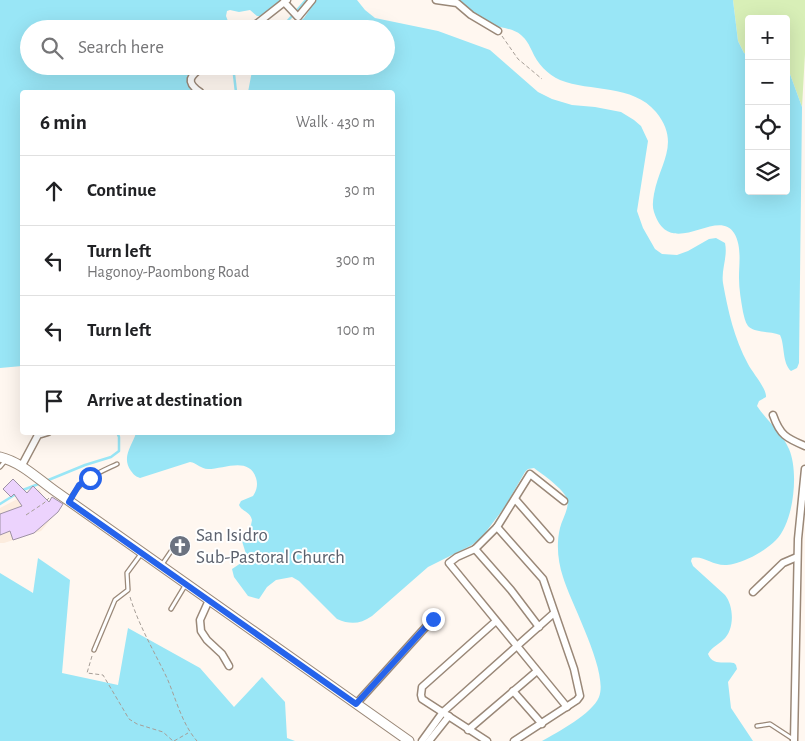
<!DOCTYPE html>
<html lang="en">
<head>
<meta charset="utf-8">
<style>
  body { margin:0; font-family:"Alegreya Sans",sans-serif; background:#f2f2f2; color:#202124 }
  .controls { position:absolute; right:15px; top:15px; display:grid; overflow:hidden; border-radius:5px; box-shadow:0 5px 20px #0002 }
  .controls button { width:45px; height:45px; display:grid; place-items:center; padding:0; border:0; border-bottom:1px solid #e0e0e0; background:#fff; color:#202124; font:25px sans-serif }
  .stop { position:absolute; width:15px; height:15px; margin:-11px; border:4px solid #2563eb; border-radius:50%; background:#fff }
  .stop.end { background:#2563eb; border-color:#fff; box-shadow:0 1px 5px #0008 }
  .list { margin:0; padding:0; list-style:none }
  h2 { display:flex; justify-content:space-between; align-items:center; height:65px; margin:0; padding:0 20px; font-size:21px }
  h2 small { font-size:16px; font-weight:400; color:#757577 }
  .list li { display:grid; grid-template-columns:32px 1fr auto; gap:15px; align-items:center; box-sizing:border-box; height:70px; padding:0 20px; border-top:1px solid #e0e0e0 }
  .list b { display:block; font-size:19px; white-space:nowrap }
  .list p { margin:0; font-size:16px; white-space:nowrap; color:#757577 }
  .list em { font-size:16px; font-style:normal; color:#757577 }
  .icon { flex:none; width:28px; height:28px; fill:none; stroke:currentColor; stroke-width:2; stroke-linecap:round; stroke-linejoin:round }
  .map { position:relative; flex:none; width:805px; height:741px; overflow:hidden }
  .search { position:absolute; background:#fff; box-shadow:0 5px 20px #0002; left:20px; top:20px; width:375px; height:55px; display:flex; align-items:center; gap:12px; box-sizing:border-box; padding:0 18px; border-radius:28px; color:#757577; font-size:19px }
  .panel { position:absolute; background:#fff; box-shadow:0 5px 20px #0002; left:20px; top:90px; width:375px; height:345px; border-radius:5px }
  .map>svg:first-child { display:block }
</style>
</head>
<body>
<div class="map">
<svg width="805" height="741" viewBox="0 0 805 741">
  <rect width="100%" height="100%" fill="#fff7f0"/>
  <polygon fill="#fcecde" points="39,489 47,503 57,512 41,531 4,543 0,543 0,508 27,494 30,497"/>
  <polygon fill="#d8efb7" points="733,0 805,0 805,54 802,107 786,63 786,19 749,19 749,55 744,53 738,41"/>
  <g fill="#99e6f6">
    <polygon points="0,0 282,0 260,16 257,16 250,10 239,12 230,10 227,11 226,16 231,29 29,29 29,66 198,66 187,77 187,83 192,92 22,92 22,366 0,368"/>
    <path d="M316,0H357L365,10L375,18L438,31L490,50L538,92L552,99L572,105L595,107L621,112L634,120L641,126L648,141L637,211L643,228L655,249L662,254L677,255L688,251L709,239L716,238L725,243C728,257 721,269 723,283C728,311 734,338 748,364C752,372 767,389 766,397L759,401L757,406C767,421 782,433 789,449C799,472 794,522 776,540C765,551 747,561 733,564C714,569 706,555 692,558L691,561L693,566L725,595C734,606 735,630 723,640C718,645 712,647 708,654C713,666 723,661 734,663L736,665L737,669L728,682L731,708L753,741H542C558,732 592,714 599,697C609,672 571,604 563,577C558,562 556,544 560,528C562,519 570,508 567,499C564,489 542,474 534,468L528,469L525,472L504,508L482,537L472,545L428,567L372,616C360,624 351,625 337,619L299,581L292,577L276,580L267,587L259,599L248,596L234,577L232,569L241,563L246,554L241,538L251,525L252,520C250,511 242,512 239,505L241,501L253,496C257,490 258,484 256,478C249,456 224,469 208,469C201,469 197,463 190,462L140,478C135,476 134,475 131,471C121,457 132,446 136,433L392,432V92H248L253,66H386V29H290L304,18Z"/>
    <path d="M455,0H733L738,41L744,53L749,55V191H786V63L802,107L799,363L797,368L791,371C782,363 785,345 780,335C771,331 754,333 748,326C745,322 744,316 743,312C741,301 739,289 739,278C739,263 742,246 734,233C717,206 670,262 654,212C652,206 653,200 654,194C660,162 681,143 656,112C633,84 590,92 560,80C548,75 537,63 532,51C529,45 527,40 521,35C513,28 500,28 489,24C477,19 466,8 455,0Z"/>
    <polygon points="38,558 70,580 62,673 118,685 128,628 200,668 234,707 262,677 285,702 287,738 295,741 0,741 0,573 33,593"/>
  </g>
  <g fill="none" stroke-linecap="round" stroke-linejoin="round">
    <g stroke="#99e6f6" stroke-width="2.5">
      <polyline points="274,29 285,24 306,0"/>
      <polyline points="233,66 236,92"/>
      <polyline points="46,481 85,465 111,457 119,451 119,437 117,432"/>
      <polyline points="23,490 41,483"/>
      <polyline points="0,504 16,494"/>
    </g>
  </g>
  <polygon fill="#ecd3fd" stroke="#9d91a5" points="13,479 27,493 33,486 49,502 52,497 63,504 58,512 34,533 13,540 10,531 0,535 0,514 22,506 14,494 11,497 3,489"/>
  <g fill="none" stroke-linecap="round" stroke-linejoin="round">
    <g stroke="#9a8878" stroke-width="5.5">
      <g id="lane">
        <polyline points="0,467 5,461"/>
        <path d="M70,500C79,480 98,473 117,464"/>
        <polyline points="161,566 180,538"/>
        <polyline points="171,609 186,584"/>
        <polyline points="94,650 115,600 128,590 127,573 141,554"/>
        <polyline points="757,726 770,724 793,739"/>
      </g>
    </g>
    <g stroke="#9a8878" stroke-width="9">
      <g id="street">
        <polyline points="436,0 457,3 471,15 498,31"/>
        <polyline points="284,2 298,17 312,0"/>
        <polyline points="250,29 287,0"/>
        <path d="M200,92C184,81 191,76 203,66"/>
        <path d="M773,415C780,435 786,438 805,446"/>
        <polyline points="21,467 38,435 48,432"/>
        <polyline points="515,499 550,539"/>
        <polyline points="564,501 530,474 497,527 475,549 457,557 449,563 567,707"/>
        <polyline points="497,527 543,579 574,669 580,696 577,700 514,741"/>
        <polyline points="475,549 511,590 539,627"/>
        <polyline points="753,592 783,563 797,557"/>
        <polyline points="209,600 200,620 201,631 207,640 222,654 229,666"/>
        <polyline points="513,691 542,724"/>
        <polyline points="356,704 433,619"/>
        <polyline points="468,730 537,671"/>
        <polyline points="422,741 443,712 554,613"/>
        <polyline points="429,741 449,716"/>
        <polyline points="487,741 422,699 421,695 422,687 496,621"/>
        <polyline points="794,741 798,539 805,469"/>
      </g>
    </g>
    <g stroke="#9a8878" stroke-width="11">
      <path id="secondary" d="M0,457C21,462 38,479 55,491L409,741"/>
    </g>
    <g stroke="#a69e97" stroke-width="1" stroke-dasharray="4 2.5" stroke-linecap="butt">
      <polyline points="502,36 518,59 542,79"/>
      <polyline points="26,515 44,503 49,498"/>
      <path d="M130,597C139,626 154,651 167,678C176,699 182,724 197,741"/>
      <polyline points="92,656 87,673 103,675 129,719 137,724 163,732 173,741"/>
      <polyline points="174,741 188,733"/>
    </g>
    <use href="#lane" stroke="#fff" stroke-width="3"/>
    <use href="#street" stroke="#fff" stroke-width="6"/>
    <use href="#secondary" stroke="#fff" stroke-width="9"/>
  </g>
  <g fill="none" stroke-linecap="round" stroke-linejoin="round">
    <polyline stroke="#2563eb" stroke-width="6" points="90,478 79,485 69,502 356,704 433,619"/>
  </g>
  <defs>
    <g id="church-disc" transform="scale(1.125)"><circle r="9.5" fill="#6b7280" stroke="#fff"/><path d="M-1.2-6h2.4v3.5h3.3v2.4h-3.3V6h-2.4V-.1h-3.3v-2.4h3.3Z" fill="#fff"/></g>
  </defs>
  <g fill-rule="evenodd">
    <use href="#church-disc" x="180" y="546"/>
  </g>
  <g text-anchor="middle" dominant-baseline="central" stroke-width="4" stroke-linejoin="round" paint-order="stroke">
    <g font-size="19" fill="#5b616d" stroke="#fff" text-anchor="start">
      <text x="196" y="535">San Isidro<tspan x="196" dy="22">Sub-Pastoral Church</tspan></text>
    </g>
  </g>
</svg>
<div class="controls">
<button>+</button>
<button>−</button>
<button><svg class="icon" aria-label="locate" viewBox="0 0 24 24"><circle cx="12" cy="12" r="6"/><path d="M12 2v4M12 18v4M2 12h4M18 12h4"/></svg></button>
<button><svg class="icon" aria-label="layers" viewBox="0 0 24 24"><path d="M12 4l9 5-9 5-9-5zM3 14l9 5 9-5"/></svg></button>
</div>
<div class="stop" style="left:90px;top:478px"></div>
<div class="stop end" style="left:433px;top:619px"></div>
<div class="search"><svg class="icon" aria-label="search" viewBox="0 0 24 24"><circle cx="10" cy="10" r="6"/><path d="M15 15l6 6"/></svg>Search here</div>
<section class="panel">
<h2>6 min<small>Walk · 430 m</small></h2>
<ul class="list">
<li><svg class="icon" aria-label="ahead" viewBox="0 0 24 24"><path d="M12 20V5M6 11l6-6 6 6"/></svg><div><b>Continue</b></div><em>30 m</em></li>
<li><svg class="icon" aria-label="left" viewBox="0 0 24 24"><path d="M17 20v-9H6M10 6l-5 5 5 5"/></svg><div><b>Turn left</b><p>Hagonoy-Paombong Road</p></div><em>300 m</em></li>
<li><svg class="icon" aria-label="left" viewBox="0 0 24 24"><path d="M17 20v-9H6M10 6l-5 5 5 5"/></svg><div><b>Turn left</b></div><em>100 m</em></li>
<li><svg class="icon" aria-label="arrive" viewBox="0 0 24 24"><path d="M6 21V4h12l-3 4 3 4H6"/></svg><div><b>Arrive at destination</b></div></li>
</ul>
</section>
</div>
</body>
</html>
